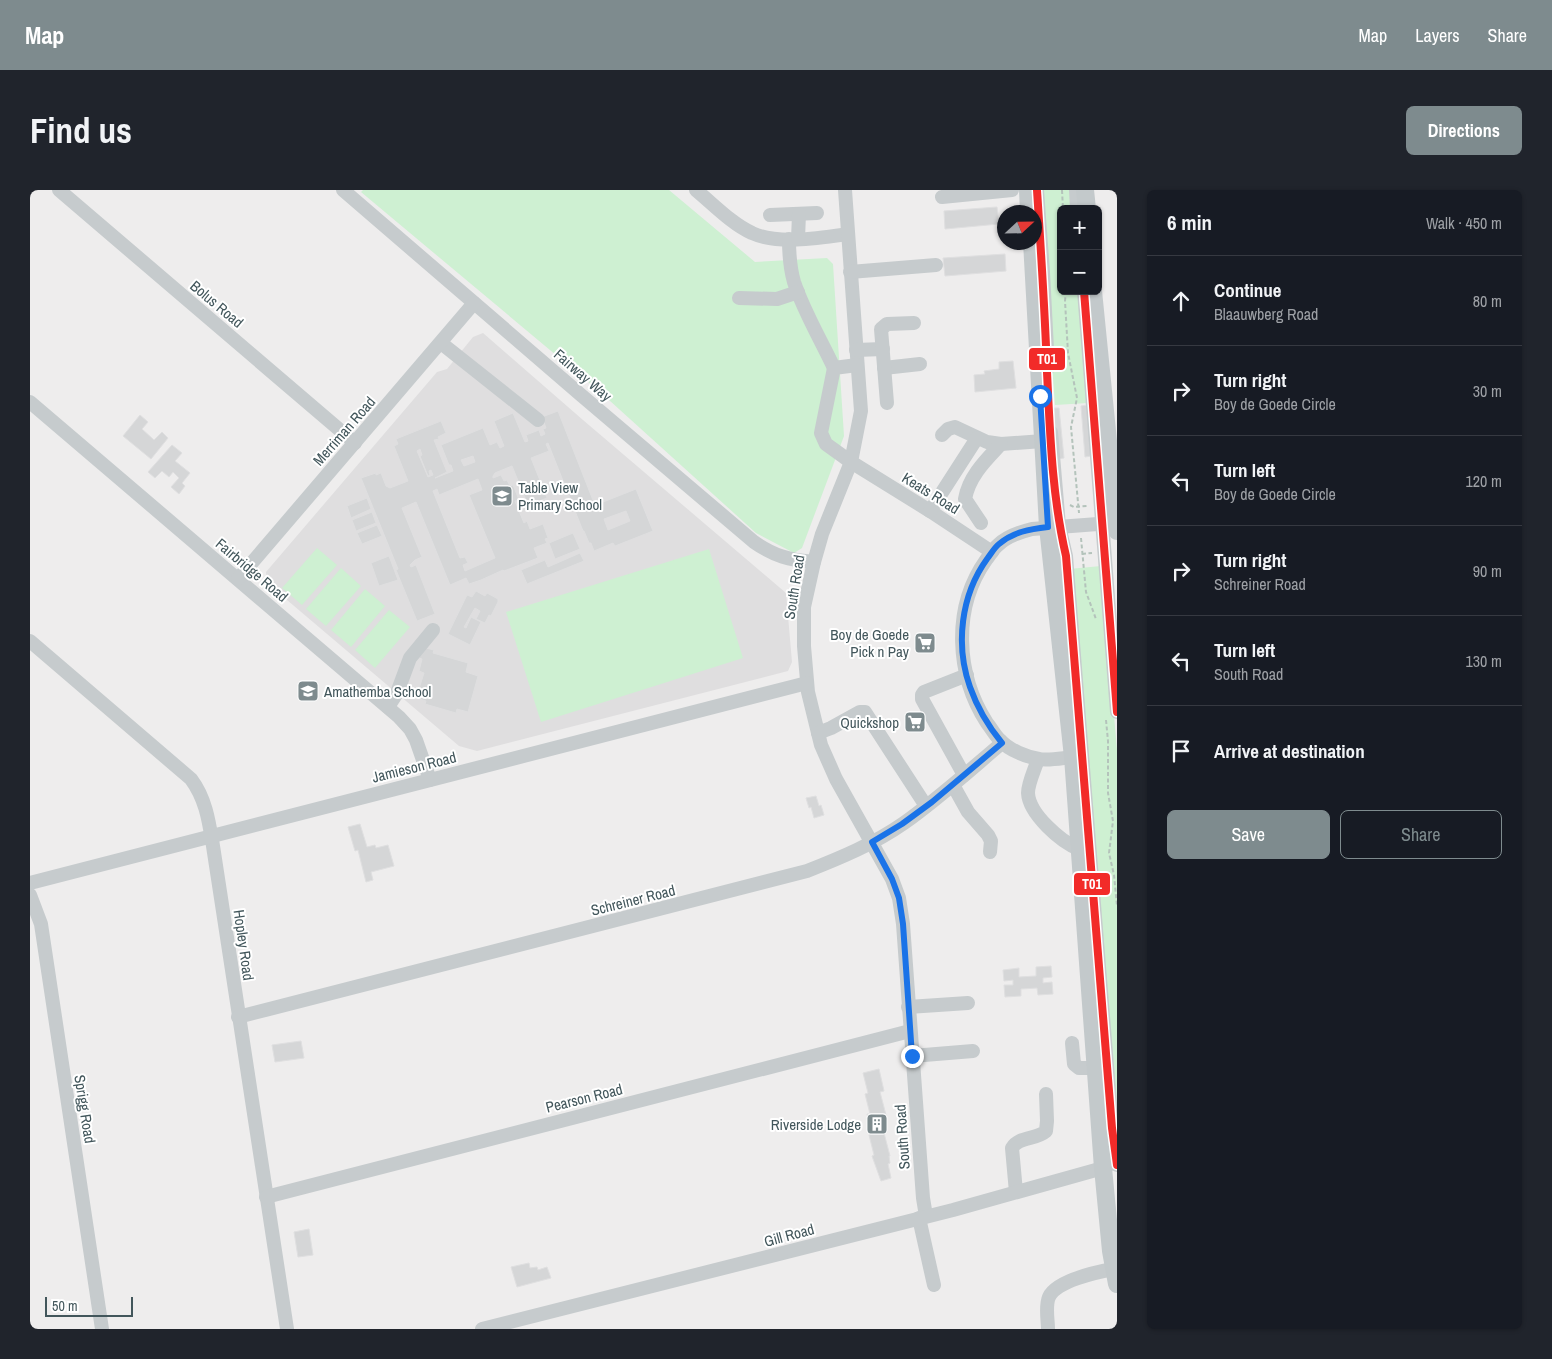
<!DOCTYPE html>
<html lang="en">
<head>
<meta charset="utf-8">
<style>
  body { margin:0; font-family:"Archivo Narrow",sans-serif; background:#20242c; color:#f1f3f6 }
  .controls { position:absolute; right:15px; top:15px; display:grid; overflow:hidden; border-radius:8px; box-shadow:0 1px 4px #0004 }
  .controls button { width:45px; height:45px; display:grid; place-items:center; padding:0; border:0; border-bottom:1px solid #363941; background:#171b24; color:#f1f3f6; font:25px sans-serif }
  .compass { position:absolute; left:967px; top:15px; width:45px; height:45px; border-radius:50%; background:#171b24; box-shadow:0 1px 4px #0004; rotate:68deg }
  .scale { position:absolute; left:15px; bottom:12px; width:88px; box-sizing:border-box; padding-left:5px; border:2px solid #42565b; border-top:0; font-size:14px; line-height:18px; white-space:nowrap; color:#42565b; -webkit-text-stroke:4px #fff; paint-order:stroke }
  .stop { position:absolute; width:15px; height:15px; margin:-11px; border:4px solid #1a73e8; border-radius:50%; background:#fff }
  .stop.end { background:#1a73e8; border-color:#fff; box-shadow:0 1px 5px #0008 }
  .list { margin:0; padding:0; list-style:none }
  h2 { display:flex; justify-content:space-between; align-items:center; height:65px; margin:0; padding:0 20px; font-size:21px }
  h2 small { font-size:16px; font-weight:400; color:#9ea1a6 }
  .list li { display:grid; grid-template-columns:32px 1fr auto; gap:15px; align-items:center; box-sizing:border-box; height:90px; padding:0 20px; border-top:1px solid #363941 }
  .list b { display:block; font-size:19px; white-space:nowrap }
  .list p { margin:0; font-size:16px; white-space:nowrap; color:#9ea1a6 }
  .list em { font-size:16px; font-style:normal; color:#9ea1a6 }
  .actions { display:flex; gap:10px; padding:15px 20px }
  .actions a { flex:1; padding:11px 0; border:1px solid #7e8b8e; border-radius:8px; text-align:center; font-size:18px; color:#7e8b8e }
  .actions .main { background:#7e8b8e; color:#fff }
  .icon { flex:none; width:28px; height:28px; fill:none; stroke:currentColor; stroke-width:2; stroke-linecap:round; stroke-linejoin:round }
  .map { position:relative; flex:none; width:1087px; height:1139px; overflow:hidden; border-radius:8px }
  header { display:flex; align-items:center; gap:30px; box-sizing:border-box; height:70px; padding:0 25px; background:#7e8b8e; color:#fff }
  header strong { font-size:24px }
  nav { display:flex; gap:28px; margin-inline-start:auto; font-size:18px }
  .intro { display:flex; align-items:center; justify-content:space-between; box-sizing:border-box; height:120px; padding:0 30px }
  h1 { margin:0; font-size:35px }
  .button { padding:12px 22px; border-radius:8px; background:#7e8b8e; color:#fff; font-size:18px; font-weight:700 }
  main { display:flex; gap:30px; padding:0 30px }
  aside { flex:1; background:#171b24; border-radius:8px; box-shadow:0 1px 4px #0004 }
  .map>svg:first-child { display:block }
</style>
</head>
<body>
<header>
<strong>Map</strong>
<nav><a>Map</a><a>Layers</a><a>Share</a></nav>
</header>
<div class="intro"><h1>Find us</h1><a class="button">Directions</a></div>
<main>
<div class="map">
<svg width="1087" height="1139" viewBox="0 0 1087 1139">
  <rect width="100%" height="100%" fill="#eeeded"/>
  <polygon fill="#dfdedf" points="453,143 553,230 756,403 762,472 758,481 447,561 429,556 237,393 236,382 407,182 417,179 443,147"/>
  <g fill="#cef0d2">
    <polygon points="333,0 639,0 725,72 797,68 803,74 814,246 772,358 764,363 726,343 569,201 331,2"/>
    <polygon points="1009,0 1042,0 1043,19 1031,19 1031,101 1049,101 1058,213 1025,215"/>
    <polygon points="287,358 307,375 272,415 252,398"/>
    <polygon points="679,359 713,468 511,532 476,422"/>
    <polygon points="1071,376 1087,560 1087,932 1039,379"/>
    <polygon points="311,378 331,396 296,436 276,419"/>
    <polygon points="335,399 355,416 321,457 301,440"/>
    <polygon points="359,420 380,437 345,478 325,460"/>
  </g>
  <g fill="#d5d6d7" stroke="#dfdfe0" fill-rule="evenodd">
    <polygon points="967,17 969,34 915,39 914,21"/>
    <polygon points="975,64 976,81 915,86 913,68"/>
    <polygon points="983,171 986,198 945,202 944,185 955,184 954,181 969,179 969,172"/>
    <polygon points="1057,215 1061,266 1055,267 1051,216"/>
    <polygon points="1023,218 1029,218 1034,268 1027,269"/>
    <path d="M528,221L566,318L569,317L568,314L606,299L623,341L585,356L583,353L564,361L561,353H559L554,341H553L518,253L516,254L519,261L501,268L517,308L498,315L482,276L465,283L463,286V288L471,285L474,291L477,290L480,296L483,295L489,310L485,311L494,333L497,331L500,339L513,334L518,348L515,349L517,353L504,358L508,368L474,381L473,380L451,390L439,394L436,388L420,395L386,312L372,318L392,367L385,370L380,375L381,377L386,375L405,424L387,431L366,380L368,379L331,288L346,283V285L351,283L356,296L360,298L378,291L364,256L368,254L366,249L411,231L416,243L408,247L409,249L404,250L417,282L405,288L423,281L421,275H419L411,255L453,238L460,255L467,252L470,258L474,256L464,231L483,223L495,252L498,251L496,245L509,240L511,246L515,244L513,239L516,238L512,227ZM390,259L392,265L390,266L398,286L400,285L399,281L401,280L403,285L398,287L387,261ZM443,266L445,272L434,276L431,270ZM448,289L452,300L439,305L465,368L435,381L433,375L438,373L435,367L430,368L403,301L407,299L409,305ZM596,321L600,331L578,340L574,329Z"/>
    <polygon points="110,225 118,232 112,239 124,250 132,242 138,248 121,269 93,246"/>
    <polygon points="142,255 152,263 145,271 160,283 152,293 155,296 149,304 141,297 149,288 143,282 139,287 132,281 125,288 118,282"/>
    <polygon points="337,308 341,319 321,328 317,316"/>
    <polygon points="342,322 346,333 326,341 322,330"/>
    <polygon points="347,335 352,346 332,354 327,343"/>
    <polygon points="543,343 550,359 525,369 519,353"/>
    <polygon points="550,363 554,371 497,394 491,380 515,370 518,377"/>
    <polygon points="359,366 368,390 349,396 341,373"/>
    <polygon points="446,401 455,406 457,403 468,409 468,412 461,426 459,425 455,433 446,429 450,421 445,418 442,423 434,437 436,438 441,427 451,432 440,455 418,444 437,405 442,407"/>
    <polygon points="392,457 404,460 403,463 438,473 436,482 448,486 438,522 427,519 426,523 395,514 396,511 386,508 394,483 389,481 392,469 389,468"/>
    <polygon points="786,606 789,616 791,615 794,625 784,628 781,617 779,618 776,608"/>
    <polygon points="330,634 337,657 345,655 346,658 358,655 364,676 341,682 343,690 336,692 328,660 325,661 318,637"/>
    <polygon points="1021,776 1022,787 1013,788 1013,793 1022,792 1023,804 1008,805 1007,798 991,799 991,806 975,807 974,795 983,795 983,790 974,791 973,780 989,778 989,787 1006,786 1006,777"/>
    <polygon points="271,851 274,868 245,872 242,855"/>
    <polygon points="849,879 854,901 850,902 856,925 853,925 857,942 854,943 860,966 859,966 860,973 858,974 861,988 851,991 842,966 844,965 839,945 842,944 837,924 840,924 835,904 838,903 833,883"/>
    <polygon points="279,1039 283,1065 268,1067 264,1042"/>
    <polygon points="499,1073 500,1078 507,1077 508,1080 517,1077 521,1088 487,1097 481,1077"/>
  </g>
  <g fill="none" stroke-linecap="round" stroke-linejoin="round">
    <g stroke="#b4c3bb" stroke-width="2" stroke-dasharray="4 2.5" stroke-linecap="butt">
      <polyline points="1032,0 1033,19"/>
      <polyline points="1036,101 1035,111 1038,163 1047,208 1041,237 1049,323"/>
      <polyline points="1040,315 1044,317 1057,316"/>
      <polyline points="1051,348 1056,402 1066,429"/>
      <polyline points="1052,364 1062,363"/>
      <polyline points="1076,530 1078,551 1078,603 1083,631 1079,663 1084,685 1087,716"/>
    </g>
    <g stroke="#c6cbcd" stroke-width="14">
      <polyline points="29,0 325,253"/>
      <path d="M313,0L551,205L724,352C744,366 759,370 784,372"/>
      <path d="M666,0C683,14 702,34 722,43C747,55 790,48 818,44"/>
      <polyline points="815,0 831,221 821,272 792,344 784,372 774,417 774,456 778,502 791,555 806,589 862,689 869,708 873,734 893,1008 896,1026"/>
      <polyline points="1007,0 1013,82 1018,178"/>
      <polyline points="1046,0 1047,19"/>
      <polyline points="912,7 982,0"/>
      <polyline points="740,25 787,23"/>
      <path d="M759,49C759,64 760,78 764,92C774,122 791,150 804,178"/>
      <polyline points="768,49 769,24"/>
      <polyline points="820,82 906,75"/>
      <polyline points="1054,101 1087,522"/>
      <polyline points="709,108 747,109 768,102"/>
      <polyline points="411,153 508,230"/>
      <polyline points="826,160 853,159"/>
      <polyline points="827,175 804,178 791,243 796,254 821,272 900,321 962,362"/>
      <polyline points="854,178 890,174"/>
      <polyline points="0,212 369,527 380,539 386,550 400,590"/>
      <polyline points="857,213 851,139 857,134 884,133"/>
      <polyline points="1021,242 1029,336 1036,366 1082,938 1087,975"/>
      <polyline points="912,245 918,239 925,237 957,252 971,254 1013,251"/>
      <polyline points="900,321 947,248"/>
      <path d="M951,333L935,309C939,286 956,270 971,254"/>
      <polyline points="208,389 444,113"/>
      <path d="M0,451L161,589C176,609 179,632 183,656L257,1139"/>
      <polyline points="358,517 367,503 380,468 403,440"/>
      <polyline points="788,543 801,538 830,522 835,522 896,616"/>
      <path d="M1043,567C1032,568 1019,571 1009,569C997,567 979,560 971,551C965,546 962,539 957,533C926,485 922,418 956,370C960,365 963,359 968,355C977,346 990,342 1002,339L1081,333"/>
      <path d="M1008,569C1005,579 998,593 998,603C999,624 1031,652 1049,659"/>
      <polyline points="934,585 892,509 892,505 894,502 937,485"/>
      <polyline points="923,595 938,622 958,645 961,651 960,662"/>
      <polyline points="0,693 777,493"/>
      <polyline points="0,705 11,734 72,1139"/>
      <polyline points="878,817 938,813"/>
      <path d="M208,827L777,681C810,668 844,654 874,633C908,609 940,580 972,553"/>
      <polyline points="1042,853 1044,874 1049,878 1066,878"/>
      <polyline points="882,866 943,861"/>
      <path d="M986,1002L982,958C989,946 1006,950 1016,941L1017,931L1016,904"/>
      <polyline points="236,1007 880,841"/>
      <polyline points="889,1028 904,1095"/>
      <polyline points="452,1139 923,1020 1073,978 1082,973"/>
      <path d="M1018,1139C1018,1130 1015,1116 1019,1107C1026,1091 1067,1082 1083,1079"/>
    </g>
    <g stroke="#c3c9cb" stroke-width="18">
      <polyline points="998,0 999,22"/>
      <polyline points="1055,0 1057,19"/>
      <polyline points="1002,52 1018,337 1043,567 1073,978 1081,1061 1087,1094"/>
      <polyline points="1063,101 1087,341"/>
    </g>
    <g stroke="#fff" stroke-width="11">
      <g id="bus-1">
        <path d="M1007,0C1011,61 1015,121 1017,182C1020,243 1022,306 1036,366L1082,938L1087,975"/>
        <polyline points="1054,101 1087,522"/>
      </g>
    </g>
    <use href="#bus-1" stroke="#f22b29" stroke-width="8"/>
  </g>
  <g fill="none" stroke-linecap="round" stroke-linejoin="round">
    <path stroke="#1a73e8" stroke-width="6" d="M882,866L873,734L869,708L862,689L842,652L872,634L902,612L972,553C958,536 947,517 940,497C925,455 931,405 957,369C961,364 964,358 969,354C983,342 1000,339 1018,337L1010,206"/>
  </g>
  <defs>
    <g id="school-square" transform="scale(1.125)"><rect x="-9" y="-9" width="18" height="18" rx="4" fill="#7e8b8e" stroke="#fff"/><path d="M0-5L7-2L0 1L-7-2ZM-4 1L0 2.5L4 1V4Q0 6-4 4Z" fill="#fff"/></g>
    <g id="supermarket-square" transform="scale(1.125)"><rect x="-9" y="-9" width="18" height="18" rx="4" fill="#7e8b8e" stroke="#fff"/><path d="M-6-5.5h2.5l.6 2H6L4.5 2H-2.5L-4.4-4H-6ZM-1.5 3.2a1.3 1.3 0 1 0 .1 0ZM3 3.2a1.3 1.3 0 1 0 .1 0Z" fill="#fff"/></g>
    <g id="building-square" transform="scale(1.125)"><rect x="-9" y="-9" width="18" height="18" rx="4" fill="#7e8b8e" stroke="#fff"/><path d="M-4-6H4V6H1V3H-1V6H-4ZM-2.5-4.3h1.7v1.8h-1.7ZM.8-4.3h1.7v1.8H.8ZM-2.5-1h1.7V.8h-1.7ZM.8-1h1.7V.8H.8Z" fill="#fff"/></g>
  </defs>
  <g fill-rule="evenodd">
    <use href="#school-square" x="472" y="306"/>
    <use href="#supermarket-square" x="895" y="453"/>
    <use href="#school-square" x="278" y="501"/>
    <use href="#supermarket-square" x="885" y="532"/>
    <use href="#building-square" x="847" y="934"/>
  </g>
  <g text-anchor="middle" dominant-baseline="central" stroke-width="4" stroke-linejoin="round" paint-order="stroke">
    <g font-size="15" fill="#42565b" stroke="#fff">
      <text transform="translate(187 114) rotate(40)">Bolus Road</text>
      <text transform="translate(553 185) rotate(41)">Fairway Way</text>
      <text transform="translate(314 241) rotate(-49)">Merriman Road</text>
      <text transform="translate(901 303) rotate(32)">Keats Road</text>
      <text transform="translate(222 380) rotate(40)">Fairbridge Road</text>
      <text transform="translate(764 397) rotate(-81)">South Road</text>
      <text transform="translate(384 577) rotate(-14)">Jamieson Road</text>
      <text transform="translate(603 710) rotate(-14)">Schreiner Road</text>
      <text transform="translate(214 755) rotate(82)">Hopley Road</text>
      <text transform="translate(554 908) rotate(-14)">Pearson Road</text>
      <text transform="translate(55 919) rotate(81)">Sprigg Road</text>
      <text transform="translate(872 947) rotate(-94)">South Road</text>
      <text transform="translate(759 1045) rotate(-15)">Gill Road</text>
    </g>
    <g font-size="15" fill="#42565b" stroke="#fff" text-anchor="end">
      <text x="488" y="297" text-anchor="start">Table View<tspan x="488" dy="17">Primary School</tspan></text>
      <text x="879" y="444">Boy de Goede<tspan x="879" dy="17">Pick n Pay</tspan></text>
      <text x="294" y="501" text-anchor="start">Amathemba School</text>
      <text x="869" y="532">Quickshop</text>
      <text x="831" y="934">Riverside Lodge</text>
    </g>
  </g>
  <g stroke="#fff" stroke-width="2">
    <rect x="998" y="157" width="38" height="24" rx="5" fill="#f22b29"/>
    <rect x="1043" y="682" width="38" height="24" rx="5" fill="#f22b29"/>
  </g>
  <g font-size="14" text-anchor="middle" font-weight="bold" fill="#fff">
    <text x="1017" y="174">T01</text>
    <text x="1062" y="699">T01</text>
  </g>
</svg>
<div class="controls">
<button>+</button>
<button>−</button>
</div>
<svg class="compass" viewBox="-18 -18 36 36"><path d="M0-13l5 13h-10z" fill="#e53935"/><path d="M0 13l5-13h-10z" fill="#9ea1a6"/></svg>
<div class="scale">50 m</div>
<div class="stop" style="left:1010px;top:206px"></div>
<div class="stop end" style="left:882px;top:866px"></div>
</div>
<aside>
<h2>6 min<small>Walk · 450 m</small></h2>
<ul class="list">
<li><svg class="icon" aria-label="ahead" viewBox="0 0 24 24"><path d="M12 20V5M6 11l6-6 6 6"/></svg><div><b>Continue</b><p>Blaauwberg Road</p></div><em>80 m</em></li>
<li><svg class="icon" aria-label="right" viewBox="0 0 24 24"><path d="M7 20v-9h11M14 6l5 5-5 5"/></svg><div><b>Turn right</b><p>Boy de Goede Circle</p></div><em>30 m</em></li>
<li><svg class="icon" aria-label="left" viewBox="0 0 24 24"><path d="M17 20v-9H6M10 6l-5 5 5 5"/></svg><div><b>Turn left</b><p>Boy de Goede Circle</p></div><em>120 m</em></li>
<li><svg class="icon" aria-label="right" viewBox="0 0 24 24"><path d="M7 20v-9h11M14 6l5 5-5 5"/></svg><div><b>Turn right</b><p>Schreiner Road</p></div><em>90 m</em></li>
<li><svg class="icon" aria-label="left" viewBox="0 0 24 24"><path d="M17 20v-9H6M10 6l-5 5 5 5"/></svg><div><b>Turn left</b><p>South Road</p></div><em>130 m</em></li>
<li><svg class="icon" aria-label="arrive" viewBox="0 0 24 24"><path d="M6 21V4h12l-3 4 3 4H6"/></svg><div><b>Arrive at destination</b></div></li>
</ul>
<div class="actions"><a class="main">Save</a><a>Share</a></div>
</aside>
</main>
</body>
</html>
